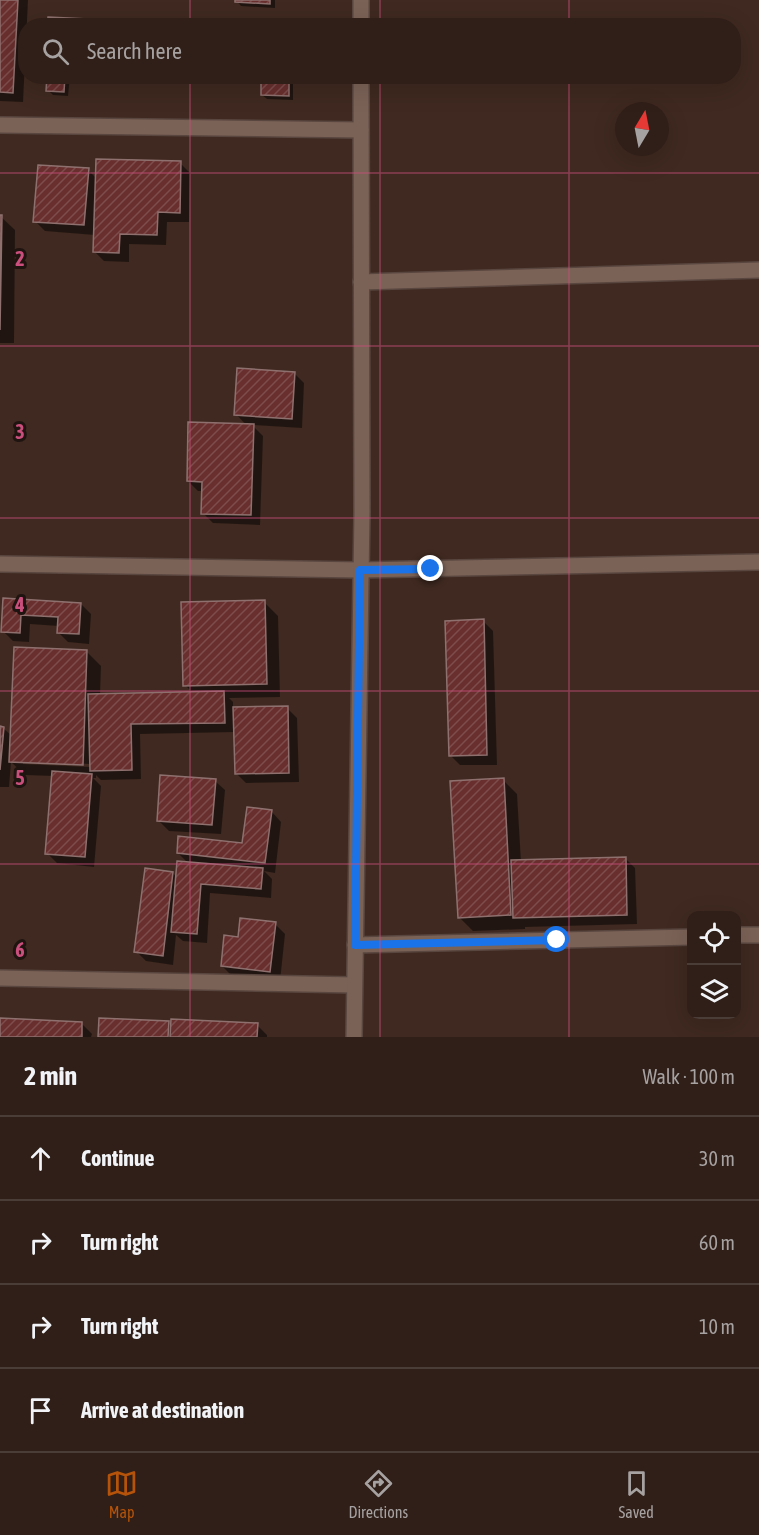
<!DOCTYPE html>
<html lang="en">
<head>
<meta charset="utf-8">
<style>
  body { margin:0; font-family:"Asap Condensed",sans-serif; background:#372721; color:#f1f3f6 }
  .controls { position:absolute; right:18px; bottom:18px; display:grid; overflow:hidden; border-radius:12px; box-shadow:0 6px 24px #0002 }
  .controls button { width:54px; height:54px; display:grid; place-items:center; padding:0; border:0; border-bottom:2px solid #4a3d37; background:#2f1f18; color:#f1f3f6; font:30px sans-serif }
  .compass { position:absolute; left:615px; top:102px; width:54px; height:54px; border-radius:50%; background:#2f1f18; box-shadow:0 6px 24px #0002; rotate:10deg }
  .stop { position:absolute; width:18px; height:18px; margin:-14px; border:4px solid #1a73e8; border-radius:50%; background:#fff }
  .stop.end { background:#1a73e8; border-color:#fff; box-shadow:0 2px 6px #0008 }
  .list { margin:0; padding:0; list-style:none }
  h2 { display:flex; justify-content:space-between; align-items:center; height:78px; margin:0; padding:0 24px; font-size:26px }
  h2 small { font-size:20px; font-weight:400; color:#a7a2a2 }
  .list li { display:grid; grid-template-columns:39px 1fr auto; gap:18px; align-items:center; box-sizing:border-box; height:84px; padding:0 24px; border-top:2px solid #4a3d37 }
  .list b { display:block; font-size:22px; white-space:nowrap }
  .list em { font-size:20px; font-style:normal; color:#a7a2a2 }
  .icon { flex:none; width:33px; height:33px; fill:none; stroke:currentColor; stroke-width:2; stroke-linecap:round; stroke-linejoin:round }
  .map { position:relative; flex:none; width:759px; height:1037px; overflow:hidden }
  .search { position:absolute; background:#2f1f18; box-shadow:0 6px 24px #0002; left:18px; right:18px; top:18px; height:66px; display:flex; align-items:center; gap:15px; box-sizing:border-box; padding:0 21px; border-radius:24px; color:#a7a2a2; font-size:22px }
  .sheet { height:414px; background:#2f1f18 }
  nav { display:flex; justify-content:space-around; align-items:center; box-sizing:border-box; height:84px; border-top:2px solid #4a3d37; background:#2f1f18; font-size:16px; color:#a7a2a2 }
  nav a { display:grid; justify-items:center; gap:3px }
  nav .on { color:#b45309 }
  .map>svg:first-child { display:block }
</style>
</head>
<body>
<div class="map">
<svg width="759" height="1037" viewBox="0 0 759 1037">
  <defs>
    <pattern id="building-hatch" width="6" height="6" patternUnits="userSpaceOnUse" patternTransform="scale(1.5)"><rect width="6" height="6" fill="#682f2e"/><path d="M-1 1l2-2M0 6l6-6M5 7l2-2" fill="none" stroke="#7d4c4b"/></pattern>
  </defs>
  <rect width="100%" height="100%" fill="#3f2920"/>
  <g fill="#0007" fill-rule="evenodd">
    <polygon points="0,0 28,0 23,102 0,101"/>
    <polygon points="236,0 275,0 275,8 241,6"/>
    <polygon points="49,76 70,76 68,96 53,95 48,90"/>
    <polygon points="262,76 293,76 293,100 267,99 262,95"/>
    <polygon points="180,163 190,173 189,222 167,222 166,245 129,244 129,262 104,261 94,251 95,235 45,231 35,221 88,170 96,178"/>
    <polygon points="0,216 15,230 14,343 0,343"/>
    <polygon points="294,373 304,383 302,428 252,425 263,436 260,525 213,523 203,513 203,491 198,491 188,481 247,426 236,414"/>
    <polygon points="5,599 81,604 91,614 89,644 68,642 58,632 59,626 30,624 29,642 13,641 3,631"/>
    <path d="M264,602L278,616L280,697L229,698L233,702V709L287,708L297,718L299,782L246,783L236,773L235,732L140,734L141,779L101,780L96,775V778H93L101,786L94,867L57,863L47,853L53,776L25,775L11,762L9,787H0V728H3L12,736L87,652L101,666L100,695L193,693L185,685ZM23,761L90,764V767L23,764Z"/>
    <polygon points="483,621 493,631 497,765 460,765 450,755"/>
    <polygon points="503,780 517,794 521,862 625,858 635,868 637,924 525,927 525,929 473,931 459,917"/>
    <polygon points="215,781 225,790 221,834 169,831 159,821"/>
    <polygon points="272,812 281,822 275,873 264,871 272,879 271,898 210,893 207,943 183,941 176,935 173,965 146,961 136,951 173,873 177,878 189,864 178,853 244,845"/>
    <polygon points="275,924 285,934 280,981 232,976 222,966 239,939"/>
    <polygon points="0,1019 82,1024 92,1034 91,1037 0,1037"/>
    <polygon points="168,1023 172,1027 257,1025 267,1035 267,1037 99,1037"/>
  </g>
  <g fill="url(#building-hatch)" stroke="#8e716f" stroke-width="1.5">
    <polygon points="0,0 18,0 13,93 0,92"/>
    <polygon points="235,0 270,0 270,4 235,2"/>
    <polygon points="48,17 88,19 88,26 47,26"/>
    <polygon points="47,76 65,76 64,92 46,91"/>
    <polygon points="261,76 289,76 289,96 261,95"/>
    <polygon points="96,159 181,161 180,213 158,212 157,235 120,234 119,253 93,252"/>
    <polygon points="38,165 89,168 84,225 33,222"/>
    <polygon points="0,215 2,215 0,330"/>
    <polygon points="237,368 295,372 292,419 234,415"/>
    <polygon points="188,422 254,424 251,515 201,514 202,482 187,481"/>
    <polygon points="3,598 81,603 79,634 57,633 58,617 21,615 20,633 1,632"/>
    <polygon points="265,600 267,684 183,686 181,602"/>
    <polygon points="484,619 487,755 449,756 445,621"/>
    <polygon points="14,647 87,650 83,765 9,762"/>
    <polygon points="224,691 225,723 131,724 132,770 90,771 88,694"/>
    <polygon points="288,706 289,773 235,774 233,707"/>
    <polygon points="0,726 4,727 0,770"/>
    <polygon points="52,771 92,774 85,857 45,854"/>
    <polygon points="160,775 216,779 212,825 157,821"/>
    <polygon points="504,778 511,915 458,918 450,781"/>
    <polygon points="247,807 272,810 265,863 177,853 178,836 242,843"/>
    <polygon points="626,857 627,915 513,918 511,860"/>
    <polygon points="177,861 263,868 261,889 201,884 197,934 171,932"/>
    <polygon points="145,868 173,872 163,956 134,952"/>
    <polygon points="240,918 276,922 270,972 221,966 224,935 238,937"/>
    <polygon points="0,1018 82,1022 82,1037 0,1037"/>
    <polygon points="99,1018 169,1021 168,1037 98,1037"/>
    <polygon points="171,1019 258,1023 257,1037 170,1037"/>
  </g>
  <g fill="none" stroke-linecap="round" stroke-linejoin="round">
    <g stroke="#59463f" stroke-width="18">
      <g id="minor">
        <polyline points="0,125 361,130"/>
        <polyline points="361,282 759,270"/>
        <polyline points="0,564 360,570 759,562"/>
        <polyline points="736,935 759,935"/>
        <polyline points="355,945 692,937"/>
        <polyline points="0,978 354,985"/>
      </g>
    </g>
    <g stroke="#59463f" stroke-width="18">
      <g id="tertiary">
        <polyline points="361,26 361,0"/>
        <polyline points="354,1037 362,512 361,76"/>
      </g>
    </g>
    <use href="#minor" stroke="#7b6257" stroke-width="15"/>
    <use href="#tertiary" stroke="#7b6257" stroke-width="15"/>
  </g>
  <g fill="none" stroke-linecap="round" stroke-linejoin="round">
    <polyline stroke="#1a73e8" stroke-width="8" points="431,569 360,570 355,945 557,940"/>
  </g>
  <path fill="none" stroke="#ca4f7c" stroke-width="1.5" stroke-opacity="0.55" d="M190,0V26M380,0V26M569,0V26M190,76V1037M380,76V1037M569,76V1037M0,173H759M0,346H759M0,518H759M0,691H759M0,864H759"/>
  <g font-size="20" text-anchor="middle" font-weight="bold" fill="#ca4f7c" stroke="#1f1410" stroke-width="6" stroke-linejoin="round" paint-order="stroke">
    <text x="20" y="266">2</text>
    <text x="20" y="439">3</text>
    <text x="20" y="612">4</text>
    <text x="20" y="785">5</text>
    <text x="20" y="957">6</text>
  </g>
</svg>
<div class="controls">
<button><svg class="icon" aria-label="locate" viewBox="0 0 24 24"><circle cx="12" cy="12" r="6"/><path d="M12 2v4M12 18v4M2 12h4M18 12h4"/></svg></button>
<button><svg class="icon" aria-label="layers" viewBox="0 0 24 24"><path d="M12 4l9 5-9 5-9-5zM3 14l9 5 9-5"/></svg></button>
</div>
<svg class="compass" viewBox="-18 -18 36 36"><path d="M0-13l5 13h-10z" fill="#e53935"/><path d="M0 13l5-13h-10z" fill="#a7a2a2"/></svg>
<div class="stop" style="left:557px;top:940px"></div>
<div class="stop end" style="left:431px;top:569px"></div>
<div class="search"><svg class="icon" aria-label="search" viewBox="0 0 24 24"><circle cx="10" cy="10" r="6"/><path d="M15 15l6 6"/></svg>Search here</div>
</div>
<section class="sheet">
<h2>2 min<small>Walk · 100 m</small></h2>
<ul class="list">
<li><svg class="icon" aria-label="ahead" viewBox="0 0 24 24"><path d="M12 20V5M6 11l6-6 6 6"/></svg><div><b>Continue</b></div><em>30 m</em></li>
<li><svg class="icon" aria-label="right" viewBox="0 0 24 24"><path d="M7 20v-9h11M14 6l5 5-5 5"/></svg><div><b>Turn right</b></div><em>60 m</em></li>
<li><svg class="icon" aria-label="right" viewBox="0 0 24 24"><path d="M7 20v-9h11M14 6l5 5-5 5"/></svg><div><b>Turn right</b></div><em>10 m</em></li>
<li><svg class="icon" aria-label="arrive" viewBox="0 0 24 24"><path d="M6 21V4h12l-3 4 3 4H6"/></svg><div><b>Arrive at destination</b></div></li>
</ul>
</section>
<nav>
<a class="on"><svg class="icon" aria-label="map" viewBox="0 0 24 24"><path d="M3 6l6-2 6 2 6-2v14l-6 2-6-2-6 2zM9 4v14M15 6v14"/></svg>Map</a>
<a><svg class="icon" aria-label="directions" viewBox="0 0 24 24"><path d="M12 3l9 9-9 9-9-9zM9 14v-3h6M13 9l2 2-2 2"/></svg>Directions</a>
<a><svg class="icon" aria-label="saved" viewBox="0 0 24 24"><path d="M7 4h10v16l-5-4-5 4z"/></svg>Saved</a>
</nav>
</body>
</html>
